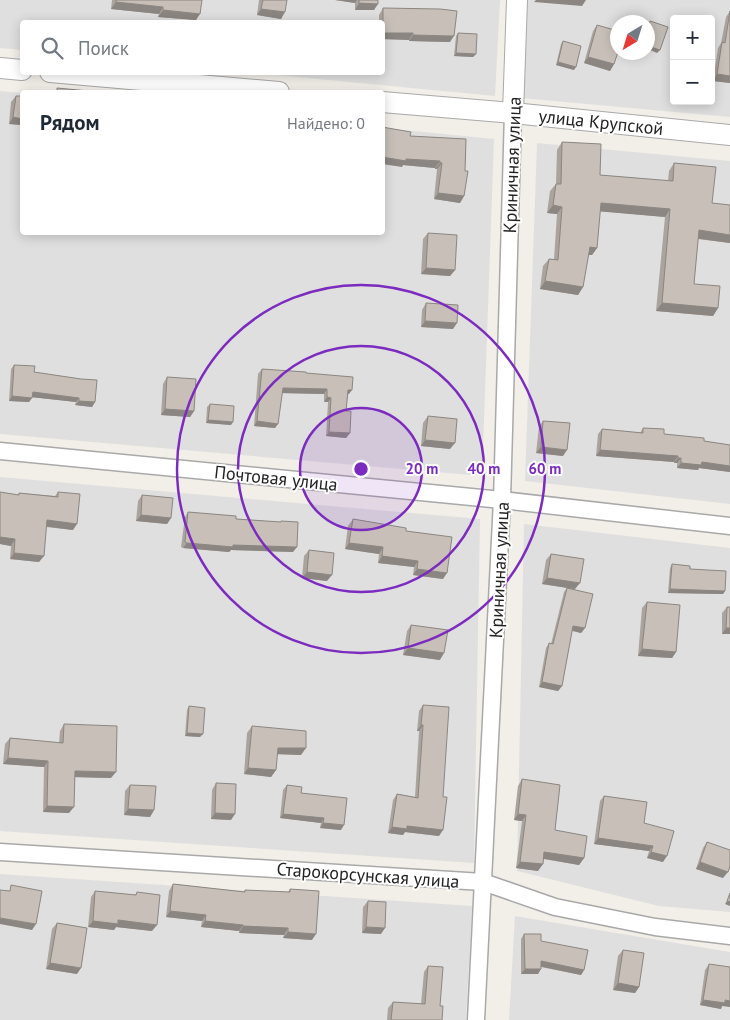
<!DOCTYPE html>
<html lang="ru">
<head>
<meta charset="utf-8">
<style>
  body { margin:0; font-family:"PT Sans",sans-serif; background:#f2f2f3; color:#1f2937 }
  .controls { position:absolute; right:15px; top:15px; display:grid; overflow:hidden; border-radius:5px; box-shadow:0 2px 12px #0003 }
  .controls button { width:45px; height:45px; display:grid; place-items:center; padding:0; border:0; border-bottom:1px solid #e0e1e3; background:#fff; color:#1f2937; font:25px sans-serif }
  .compass { position:absolute; left:610px; top:15px; width:45px; height:45px; border-radius:50%; background:#fff; box-shadow:0 2px 12px #0003; rotate:218deg }
  .list { margin:0; padding:0; list-style:none }
  h2 { display:flex; justify-content:space-between; align-items:center; height:65px; margin:0; padding:0 20px; font-size:21px }
  h2 small { font-size:16px; font-weight:400; color:#747a83 }
  .icon { flex:none; width:28px; height:28px; fill:none; stroke:currentColor; stroke-width:2; stroke-linecap:round; stroke-linejoin:round }
  .map { position:relative; flex:none; width:730px; height:1020px; overflow:hidden }
  .search { position:absolute; background:#fff; box-shadow:0 2px 12px #0003; left:20px; top:20px; width:365px; height:55px; display:flex; align-items:center; gap:12px; box-sizing:border-box; padding:0 18px; border-radius:5px; color:#747a83; font-size:19px }
  .panel { position:absolute; background:#fff; box-shadow:0 2px 12px #0003; left:20px; top:90px; width:365px; height:145px; border-radius:5px }
  .map>svg:first-child { display:block }
</style>
</head>
<body>
<div class="map">
<svg width="730" height="1020" viewBox="0 0 730 1020">
  <rect width="100%" height="100%" fill="#f2efe9"/>
  <g fill="#e0dfdf" fill-rule="evenodd">
    <polygon points="0,0 500,0 495,96 255,73 382,72 382,22 22,22 22,50 0,48"/>
    <path d="M526,0H730V117L521,98ZM674,19H711V101H674ZM618,22H648V52H618Z"/>
    <polygon points="0,91 22,93 22,232 382,232 383,128 494,139 482,476 0,434"/>
    <polygon points="537,143 730,161 730,504 525,481"/>
    <polygon points="0,477 480,519 474,863 0,831"/>
    <polygon points="524,524 730,548 730,912 659,906 517,871"/>
    <polygon points="0,874 472,906 466,1020 0,1020"/>
    <polygon points="515,916 730,952 730,1020 509,1020"/>
  </g>
  <g fill="none" stroke-linecap="round" stroke-linejoin="round">
    <g stroke="#a9a9a9" stroke-width="19">
      <g id="minor">
        <polyline points="0,451 502,500 730,526"/>
        <polyline points="0,852 483,882 555,907 655,927 730,936"/>
        <polyline points="476,1020 502,500 513,113"/>
      </g>
    </g>
    <g stroke="#a9a9a9" stroke-width="22">
      <g id="tertiary">
        <polyline points="0,68 22,70"/>
        <polyline points="50,72 279,92"/>
        <polyline points="382,102 513,113 730,135"/>
        <polyline points="513,113 517,0"/>
      </g>
    </g>
    <use href="#minor" stroke="#fff" stroke-width="16"/>
    <use href="#tertiary" stroke="#fff" stroke-width="20"/>
  </g>
  <g fill="#aba49e">
    <polygon points="112,0 202,0 196,20 158,17 159,14 111,9"/>
    <polygon points="259,0 287,0 281,19 257,15"/>
    <polygon points="335,0 378,0 374,10 355,10 355,3"/>
    <polygon points="383,8 450,42 409,41 409,40 382,39 382,22 379,22 379,15"/>
    <polygon points="730,11 730,83 713,81 718,48 721,43 726,17"/>
    <polygon points="597,25 614,64 610,71 584,63 593,31"/>
    <polygon points="458,33 476,54 473,57 454,56 456,36"/>
    <polygon points="563,41 574,70 556,65 561,44"/>
    <polygon points="16,96 22,96 22,125 9,124 11,102"/>
    <polygon points="410,136 466,139 464,196 460,203 434,199 437,169 435,169 435,168 403,165 402,167"/>
    <polygon points="562,142 600,175 668,181 669,171 674,163 712,203 730,243 698,239 694,284 718,308 713,316 656,311 665,217 600,211 597,248 592,255 588,255 583,287 578,295 540,289 543,266 549,259 554,259 557,214 547,213 550,191 556,184 557,150"/>
    <polygon points="428,233 455,270 450,276 421,274 423,239"/>
    <polygon points="426,303 453,329 421,327 422,310"/>
    <polygon points="14,365 34,372 95,402 92,407 75,405 76,402 32,397 29,402 9,401 11,369"/>
    <polygon points="262,369 306,373 349,394 348,394 346,411 350,433 346,438 326,436 328,402 324,402 324,394 282,393 275,428 254,426 258,374"/>
    <polygon points="167,377 194,411 190,417 161,415 163,384"/>
    <polygon points="210,404 231,425 206,423 207,407"/>
    <polygon points="428,416 450,449 421,446 423,423"/>
    <polygon points="543,421 563,456 536,453 539,427"/>
    <polygon points="643,428 664,434 704,441 730,445 730,472 699,468 698,470 677,468 677,463 674,463 674,462 596,456 598,434 602,429 640,433"/>
    <polygon points="0,492 18,495 19,493 55,496 58,492 73,530 46,527 39,562 10,559 11,546 0,544"/>
    <polygon points="142,495 171,518 167,524 136,521 138,501"/>
    <polygon points="188,512 236,519 281,522 281,521 293,552 231,550 229,552 183,548 181,547 185,517"/>
    <polygon points="353,519 406,531 443,579 413,575 414,567 378,563 379,554 345,549 348,526"/>
    <polygon points="309,550 327,581 302,578 304,556"/>
    <polygon points="551,554 575,589 585,628 581,633 572,631 562,686 558,691 539,687 546,648 549,643 551,644 564,592 567,588 542,584 546,560"/>
    <polygon points="672,564 690,569 725,591 723,594 668,593 670,568"/>
    <polygon points="647,602 676,652 672,658 638,656 642,608"/>
    <polygon points="727,607 730,607 730,634 722,634 722,613"/>
    <polygon points="411,625 440,660 403,655 407,631"/>
    <polygon points="423,705 439,836 405,832 403,835 388,833 393,800 397,794 415,797 419,731 417,731 419,711"/>
    <polygon points="189,706 200,737 185,736 187,710"/>
    <polygon points="64,724 111,778 75,777 69,813 43,812 44,767 3,764 5,744 10,738 59,743 60,731"/>
    <polygon points="252,726 301,755 277,754 276,770 271,777 244,774 247,733"/>
    <polygon points="522,779 555,830 584,858 579,865 543,859 538,871 516,868 522,821 514,820 518,786"/>
    <polygon points="216,783 231,820 211,819 212,790"/>
    <polygon points="130,785 154,810 150,817 124,815 125,791"/>
    <polygon points="287,785 301,793 341,830 320,828 321,823 280,818 283,790"/>
    <polygon points="604,796 644,823 663,862 647,858 649,851 594,844 600,801"/>
    <polygon points="707,842 723,878 696,869 703,848"/>
    <polygon points="173,884 244,892 245,890 288,892 290,889 312,940 283,938 284,935 239,933 239,931 201,927 202,921 166,917 169,891"/>
    <polygon points="95,891 135,895 137,892 152,931 116,927 114,930 88,927 91,897"/>
    <polygon points="368,901 381,934 362,933 363,907"/>
    <polygon points="57,923 77,974 46,969 52,929"/>
    <polygon points="524,934 541,941 584,970 581,975 541,967 538,974 521,974 521,939"/>
    <polygon points="623,950 639,987 635,993 613,990 618,956"/>
    <polygon points="709,964 722,1006 721,1009 700,1005 705,970"/>
    <polygon points="428,966 440,1006 442,1020 387,1020 388,1008 393,1002 421,1004 424,972"/>
  </g>
  <g fill="#8b8681">
    <polygon points="335,0 357,0 355,3"/>
    <polygon points="536,0 586,0 582,6 534,2"/>
    <polygon points="116,2 163,7 159,14 111,9"/>
    <polygon points="359,3 378,4 374,10 355,10"/>
    <polygon points="261,9 285,12 281,19 257,15"/>
    <polygon points="163,10 200,14 196,20 158,17"/>
    <polygon points="383,33 413,33 409,40 382,39 382,34"/>
    <polygon points="413,35 454,36 450,42 409,41"/>
    <polygon points="648,46 660,50 657,53 648,49"/>
    <polygon points="456,53 476,54 473,57 454,56"/>
    <polygon points="588,57 614,64 610,71 584,63"/>
    <polygon points="558,62 576,67 574,70 556,65"/>
    <polygon points="717,74 730,76 730,83 713,81"/>
    <polygon points="13,117 22,119 22,125 9,124"/>
    <polygon points="382,157 406,159 440,161 435,168 403,165 402,167 382,164"/>
    <polygon points="440,163 442,163 437,169 435,169"/>
    <polygon points="438,193 464,196 460,203 434,199"/>
    <polygon points="601,203 670,209 665,217 595,211"/>
    <polygon points="553,205 562,207 557,214 547,213"/>
    <polygon points="699,230 730,235 730,243 693,238"/>
    <polygon points="590,247 597,248 592,255 584,255"/>
    <polygon points="426,268 455,270 450,276 421,274"/>
    <polygon points="545,281 583,287 578,295 540,289"/>
    <polygon points="662,303 718,308 713,316 656,311"/>
    <polygon points="425,321 457,323 453,329 421,327"/>
    <polygon points="283,388 327,389 324,394 279,393"/>
    <polygon points="348,390 352,390 349,394 345,394"/>
    <polygon points="33,392 79,398 76,402 30,397"/>
    <polygon points="12,396 32,398 29,402 9,401"/>
    <polygon points="327,397 331,398 328,402 324,402"/>
    <polygon points="79,401 95,402 92,407 75,405"/>
    <polygon points="165,409 194,411 190,417 161,415"/>
    <polygon points="208,420 233,422 231,425 206,423"/>
    <polygon points="257,421 278,424 275,428 254,426"/>
    <polygon points="329,432 350,433 346,438 326,436"/>
    <polygon points="425,440 455,443 450,449 421,446"/>
    <polygon points="541,447 567,450 563,456 536,453"/>
    <polygon points="600,450 678,456 674,462 596,456"/>
    <polygon points="678,458 681,458 677,463 674,463"/>
    <polygon points="702,462 730,466 730,472 699,468 698,470 677,468 681,463"/>
    <polygon points="141,515 171,518 167,524 136,521"/>
    <polygon points="47,520 77,524 73,530 42,526"/>
    <polygon points="0,537 15,539 11,546 0,544"/>
    <polygon points="187,543 297,547 293,552 231,550 229,552 183,548"/>
    <polygon points="349,543 383,547 379,554 345,549"/>
    <polygon points="14,553 44,556 39,562 10,559"/>
    <polygon points="382,556 418,561 414,567 378,563"/>
    <polygon points="417,569 447,573 443,579 413,575"/>
    <polygon points="307,572 332,575 327,581 302,578"/>
    <polygon points="547,578 580,583 575,589 542,584"/>
    <polygon points="670,589 725,591 723,594 668,593"/>
    <polygon points="573,626 585,628 581,633 570,630"/>
    <polygon points="726,628 730,628 730,634 722,634"/>
    <polygon points="408,648 444,653 440,660 403,655"/>
    <polygon points="642,649 676,652 672,658 638,656"/>
    <polygon points="542,682 562,686 558,691 539,687"/>
    <polygon points="421,725 423,725 419,731 417,731"/>
    <polygon points="187,733 203,734 200,737 185,736"/>
    <polygon points="278,748 306,748 301,755 273,754"/>
    <polygon points="8,758 48,761 44,767 3,764"/>
    <polygon points="248,768 276,770 271,777 244,774"/>
    <polygon points="75,771 116,772 111,778 71,777"/>
    <polygon points="47,806 74,807 69,813 43,812"/>
    <polygon points="128,809 154,810 150,817 124,815"/>
    <polygon points="215,813 235,814 231,820 211,819"/>
    <polygon points="283,814 324,818 321,823 280,818"/>
    <polygon points="518,814 526,815 522,821 514,820"/>
    <polygon points="323,823 344,825 341,830 320,828"/>
    <polygon points="407,826 443,830 439,836 405,832 403,835 388,833 392,827"/>
    <polygon points="598,838 653,846 649,851 594,844"/>
    <polygon points="544,852 584,858 579,865 540,858"/>
    <polygon points="651,852 667,856 663,862 647,858"/>
    <polygon points="520,862 543,864 538,871 516,868"/>
    <polygon points="700,862 728,872 723,878 696,869"/>
    <polygon points="727,901 730,902 730,906 725,904"/>
    <polygon points="170,911 206,915 202,921 166,917"/>
    <polygon points="0,918 36,924 32,930 0,924"/>
    <polygon points="118,920 157,925 152,931 116,927 114,930 88,927 93,921"/>
    <polygon points="205,921 243,925 239,931 201,927"/>
    <polygon points="243,926 288,928 284,935 239,933"/>
    <polygon points="366,927 385,928 381,934 362,933"/>
    <polygon points="288,932 316,934 312,940 283,938"/>
    <polygon points="541,961 584,970 581,975 538,966"/>
    <polygon points="50,963 81,968 77,974 46,969"/>
    <polygon points="525,969 541,969 538,974 521,974"/>
    <polygon points="618,983 639,987 635,993 613,990"/>
    <polygon points="703,1000 730,1001 730,1007 722,1006 721,1009 700,1005"/>
  </g>
  <g fill="#c7bfb8" stroke="#8b8681">
    <polygon points="116,0 202,0 200,14 163,10 163,7 116,2"/>
    <polygon points="263,0 287,0 285,12 261,9"/>
    <polygon points="359,0 378,0 378,4 359,3"/>
    <polygon points="383,8 440,9 457,11 454,36 413,35 413,33 383,33"/>
    <polygon points="730,11 730,76 717,74 722,42 725,43"/>
    <polygon points="650,21 668,27 660,50 648,46 648,28"/>
    <polygon points="597,25 618,31 618,52 614,64 588,57"/>
    <polygon points="458,33 477,34 476,54 456,53"/>
    <polygon points="563,41 581,46 576,67 558,62"/>
    <polygon points="57,88 99,92 57,92"/>
    <polygon points="16,96 22,96 22,119 13,117"/>
    <polygon points="382,127 411,132 410,136 466,139 465,171 468,171 464,196 438,193 442,163 440,163 440,161 406,159 406,161 382,157"/>
    <polygon points="562,142 601,144 600,175 673,181 674,163 716,167 712,203 730,205 730,235 699,230 694,284 720,286 718,308 662,303 670,209 601,203 597,248 590,247 583,287 545,281 549,259 558,260 562,207 553,205 556,184 561,184"/>
    <polygon points="428,233 457,235 455,270 426,268"/>
    <polygon points="426,303 458,305 457,323 425,321"/>
    <polygon points="14,365 35,366 34,372 81,379 97,380 95,402 79,401 79,398 33,392 32,398 12,396"/>
    <polygon points="262,369 306,372 306,373 353,377 352,390 348,390 346,411 351,411 350,433 329,432 331,398 327,397 327,389 283,388 278,424 257,421"/>
    <polygon points="167,377 196,379 194,411 165,409"/>
    <polygon points="210,404 234,406 233,422 208,420"/>
    <polygon points="428,416 457,419 455,443 425,440"/>
    <polygon points="543,421 570,423 567,450 541,447"/>
    <polygon points="643,428 664,429 664,434 704,438 704,441 730,445 730,466 702,462 701,465 681,463 681,458 678,458 678,456 600,450 602,429 643,433"/>
    <polygon points="0,492 19,495 19,493 58,497 58,492 80,494 77,524 47,520 44,556 14,553 15,539 0,537"/>
    <polygon points="142,495 173,498 171,518 141,515"/>
    <polygon points="188,512 236,516 236,519 281,522 281,521 298,522 297,547 233,545 233,547 187,543 185,542"/>
    <polygon points="353,519 406,528 406,531 452,537 447,573 417,569 418,561 382,556 383,547 349,543"/>
    <polygon points="309,550 334,553 332,575 307,572"/>
    <polygon points="551,554 584,559 580,583 547,578"/>
    <polygon points="672,564 690,566 690,569 726,571 725,591 670,589"/>
    <polygon points="567,588 593,594 585,628 573,626 562,686 542,682 549,643 553,644"/>
    <polygon points="647,602 680,605 676,652 642,649"/>
    <polygon points="727,607 730,607 730,628 726,628"/>
    <polygon points="411,625 448,630 444,653 408,648"/>
    <polygon points="423,705 449,707 443,797 447,797 443,830 407,826 407,829 392,827 397,794 418,798 423,725 421,725"/>
    <polygon points="189,706 205,708 203,734 187,733"/>
    <polygon points="64,724 117,726 116,772 75,771 74,807 47,806 48,761 8,758 10,738 63,743"/>
    <polygon points="252,726 306,731 306,748 278,748 276,770 248,768"/>
    <polygon points="522,779 560,785 555,830 587,836 584,858 544,852 543,864 520,862 526,815 518,814"/>
    <polygon points="216,783 236,784 235,814 215,813"/>
    <polygon points="130,785 156,786 154,810 128,809"/>
    <polygon points="287,785 302,787 301,793 347,798 344,825 323,823 324,818 283,814"/>
    <polygon points="604,796 647,802 644,823 674,831 667,856 651,852 653,846 598,838"/>
    <polygon points="707,842 730,850 730,866 728,872 700,862"/>
    <polygon points="173,884 245,892 245,890 290,892 290,889 319,891 316,934 288,932 288,928 243,926 243,925 205,921 206,915 170,911"/>
    <polygon points="11,885 42,891 36,924 0,918 0,890 10,891"/>
    <polygon points="95,891 136,895 137,892 160,895 157,925 118,920 118,924 93,921"/>
    <polygon points="730,893 730,902 727,901"/>
    <polygon points="368,901 386,902 385,928 366,927"/>
    <polygon points="57,923 87,928 81,968 50,963"/>
    <polygon points="524,934 541,934 541,941 588,950 584,970 541,961 541,969 525,969"/>
    <polygon points="623,950 644,953 639,987 618,983"/>
    <polygon points="709,964 730,967 730,1001 725,1000 725,1003 703,1000"/>
    <polygon points="428,966 443,967 440,1006 443,1006 442,1020 391,1020 393,1002 425,1004"/>
  </g>
  <circle cx="361" cy="469" r="61" fill="#7b2cbf" fill-opacity=".12"/>
  <g fill="none" stroke="#7b2cbf" stroke-width="2.5">
    <circle cx="361" cy="469" r="61"/>
    <circle cx="361" cy="469" r="123"/>
    <circle cx="361" cy="469" r="184"/>
  </g>
  <g text-anchor="middle" dominant-baseline="central" stroke-width="4" stroke-linejoin="round" paint-order="stroke">
    <g font-size="18" fill="#222" stroke="#fff">
      <text transform="translate(601 122) rotate(6)">улица Крупской</text>
      <text transform="translate(512 165) rotate(-88)">Криничная улица</text>
      <text transform="translate(276 478) rotate(6)">Почтовая улица</text>
      <text transform="translate(499 570) rotate(-87)">Криничная улица</text>
      <text transform="translate(368 875) rotate(4)">Старокорсунская улица</text>
    </g>
  </g>
  <circle cx="361" cy="469" r="8" fill="#7b2cbf" stroke="#fff" stroke-width="2.5"/>
  <g font-size="15" text-anchor="middle" font-weight="bold" fill="#7b2cbf" stroke="#fff" stroke-width="4" stroke-linejoin="round" paint-order="stroke">
    <text x="422" y="474">20 m</text>
    <text x="484" y="474">40 m</text>
    <text x="545" y="474">60 m</text>
  </g>
</svg>
<div class="controls">
<button>+</button>
<button>−</button>
</div>
<svg class="compass" viewBox="-18 -18 36 36"><path d="M0-13l5 13h-10z" fill="#e53935"/><path d="M0 13l5-13h-10z" fill="#747a83"/></svg>
<div class="search"><svg class="icon" aria-label="search" viewBox="0 0 24 24"><circle cx="10" cy="10" r="6"/><path d="M15 15l6 6"/></svg>Поиск</div>
<section class="panel">
<h2>Рядом<small>Найдено: 0</small></h2>
<ul class="list">
</ul>
</section>
</div>
</body>
</html>
